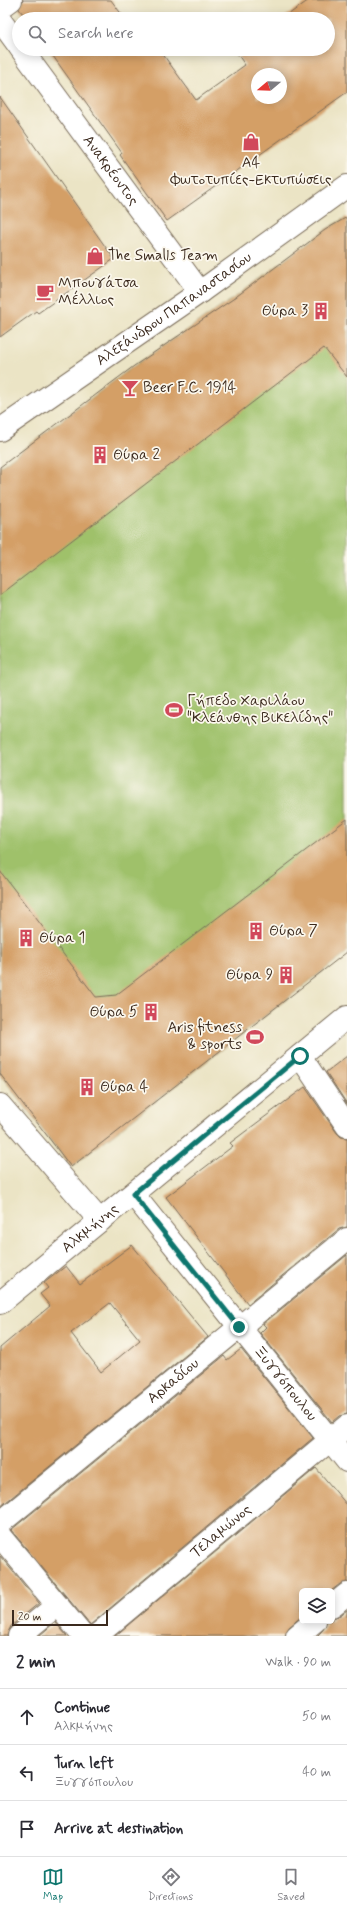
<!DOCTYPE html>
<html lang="en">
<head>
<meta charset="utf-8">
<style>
  body { margin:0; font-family:Mynerve,sans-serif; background:#f7f7f7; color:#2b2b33 }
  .controls { position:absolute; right:12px; bottom:12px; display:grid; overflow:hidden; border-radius:6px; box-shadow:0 2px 10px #0003 }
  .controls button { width:36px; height:36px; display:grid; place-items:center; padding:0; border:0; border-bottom:1px solid #e1e1e2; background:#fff; color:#2b2b33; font:20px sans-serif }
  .compass { position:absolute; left:251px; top:68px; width:36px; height:36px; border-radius:50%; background:#fff; box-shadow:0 2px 10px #0003; rotate:251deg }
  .scale { position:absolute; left:12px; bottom:10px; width:96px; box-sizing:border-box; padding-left:4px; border:2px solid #3b2a1e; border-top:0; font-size:11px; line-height:14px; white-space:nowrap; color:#3b2a1e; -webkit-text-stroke:3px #fbf7ec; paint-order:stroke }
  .stop { position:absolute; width:12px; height:12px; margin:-9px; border:3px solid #0f766e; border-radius:50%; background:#fff }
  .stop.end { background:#0f766e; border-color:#fff; box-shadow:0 1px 4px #0008 }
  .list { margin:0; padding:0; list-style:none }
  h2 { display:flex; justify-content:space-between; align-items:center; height:52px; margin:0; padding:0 16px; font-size:17px }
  h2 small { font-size:13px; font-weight:400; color:#7c7c81 }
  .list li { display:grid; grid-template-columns:26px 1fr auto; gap:12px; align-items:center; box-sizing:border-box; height:56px; padding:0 16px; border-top:1px solid #e1e1e2 }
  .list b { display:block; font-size:15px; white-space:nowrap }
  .list p { margin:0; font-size:13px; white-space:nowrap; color:#7c7c81 }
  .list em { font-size:13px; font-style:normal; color:#7c7c81 }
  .icon { flex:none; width:22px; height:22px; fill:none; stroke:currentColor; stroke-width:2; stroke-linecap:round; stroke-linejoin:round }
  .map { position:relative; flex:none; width:347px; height:1636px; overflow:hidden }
  .search { position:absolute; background:#fff; box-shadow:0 2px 10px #0003; left:12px; right:12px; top:12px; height:44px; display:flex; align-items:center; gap:10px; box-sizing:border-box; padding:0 14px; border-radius:22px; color:#7c7c81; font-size:15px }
  .sheet { height:220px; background:#fff }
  nav { display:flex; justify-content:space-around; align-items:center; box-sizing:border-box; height:56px; border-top:1px solid #e1e1e2; background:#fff; font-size:11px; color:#7c7c81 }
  nav a { display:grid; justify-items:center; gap:2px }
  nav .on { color:#0f766e }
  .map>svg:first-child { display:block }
</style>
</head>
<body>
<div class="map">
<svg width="347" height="1636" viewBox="0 0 347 1636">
  <rect width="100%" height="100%" fill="#fbf7ec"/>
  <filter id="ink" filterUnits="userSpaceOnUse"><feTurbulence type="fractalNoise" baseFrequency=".025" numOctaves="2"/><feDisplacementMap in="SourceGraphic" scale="8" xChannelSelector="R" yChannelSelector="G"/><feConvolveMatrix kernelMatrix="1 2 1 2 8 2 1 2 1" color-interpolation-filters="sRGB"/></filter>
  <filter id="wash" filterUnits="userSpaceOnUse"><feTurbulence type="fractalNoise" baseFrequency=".012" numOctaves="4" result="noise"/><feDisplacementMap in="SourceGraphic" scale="16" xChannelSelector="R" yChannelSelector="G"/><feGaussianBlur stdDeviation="0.9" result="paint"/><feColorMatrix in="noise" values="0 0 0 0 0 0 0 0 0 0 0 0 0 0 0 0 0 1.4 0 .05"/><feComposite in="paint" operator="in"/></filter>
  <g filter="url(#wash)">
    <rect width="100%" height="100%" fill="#ebe4c5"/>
    <polygon fill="#9fc16a" stroke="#6d7644" points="345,218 347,221 347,952 71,1167 0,1074 0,467 134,366 233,299 325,230"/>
    <g id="blocks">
      <g fill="#d49f66" fill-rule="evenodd">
        <polygon points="23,0 111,0 125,19 27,19 19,9"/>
        <path d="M309,0H347V92L167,221L120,155L122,153L48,49H159L196,100L245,65L236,52L241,49H328V19H282ZM257,74H281V98H257Z"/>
        <polygon points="0,97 114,259 38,313 36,311 0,337"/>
        <polygon points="347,217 347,377 324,348 0,595 0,467 134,366 233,299 325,230"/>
        <polygon points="347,819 347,952 71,1167 0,1074 0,871 96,997 116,995"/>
        <polygon points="347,1056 347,1104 326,1072"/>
        <polygon points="305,1087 337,1133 341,1137 347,1138 347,1227 339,1229 248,1304 166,1197 233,1146 230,1143"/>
        <path d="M132,1245L208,1337L0,1507V1348L50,1306L40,1294L48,1288L44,1283L66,1266L80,1284ZM110,1303L140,1340L101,1372L71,1333Z"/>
        <polygon points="347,1255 347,1414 339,1416 332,1422 260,1333 266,1327 263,1324"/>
        <polygon points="241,1349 313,1438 90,1625 11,1530 224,1356 227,1360"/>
        <polygon points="316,1468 347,1505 347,1582 340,1584 331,1591 302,1591 302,1616 289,1627 285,1636 115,1636"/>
        <polygon points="0,1556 39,1603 11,1626 7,1636 0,1636"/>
        <polygon points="347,1610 347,1636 317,1636 323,1630 327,1621 332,1621 332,1618 339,1616"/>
        <polygon points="55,1622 67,1636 39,1636"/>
      </g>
    </g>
  </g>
  <g filter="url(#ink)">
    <use href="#blocks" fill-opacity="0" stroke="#796b58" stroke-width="1"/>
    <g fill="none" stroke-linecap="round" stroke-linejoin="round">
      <g stroke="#796b58" stroke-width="24">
        <g id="minor">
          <polyline points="0,8 11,0"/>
          <polyline points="0,20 19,46"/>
          <path id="s1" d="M21,49L200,292"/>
          <polyline points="300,1056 347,1126"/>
          <polyline points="0,1105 100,1221"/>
          <path id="s2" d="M133,1194L347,1461"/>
          <path id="s3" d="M0,1303L347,1017"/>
          <path id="s4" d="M0,1523L347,1239"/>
          <polyline points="0,1536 83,1636"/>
          <polyline points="332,1606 347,1594"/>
          <polyline points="19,1636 57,1605"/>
          <path id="s5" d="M96,1636L347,1426"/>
          <polyline points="297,1636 315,1621"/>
        </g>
      </g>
      <g stroke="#796b58" stroke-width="24">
        <g id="secondary">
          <path id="s6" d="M0,430L200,292L347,186"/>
        </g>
      </g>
      <use href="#minor" stroke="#fff" stroke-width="22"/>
      <use href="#secondary" stroke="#fff" stroke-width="22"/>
    </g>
  </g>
  <g fill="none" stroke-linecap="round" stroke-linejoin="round" filter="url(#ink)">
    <polyline stroke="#0f766e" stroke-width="5" points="239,1327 133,1194 300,1056"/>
  </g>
  <defs>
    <g id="shop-bare" transform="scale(1.38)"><path d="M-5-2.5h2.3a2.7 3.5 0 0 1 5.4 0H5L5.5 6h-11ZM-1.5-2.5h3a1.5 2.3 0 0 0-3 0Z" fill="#d1495b" stroke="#fbf7ec" stroke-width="2.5" paint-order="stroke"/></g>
    <g id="cafe-bare" transform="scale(1.38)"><path d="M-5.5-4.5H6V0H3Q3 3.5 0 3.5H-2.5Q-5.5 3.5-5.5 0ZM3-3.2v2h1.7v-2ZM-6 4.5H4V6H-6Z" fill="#d1495b" stroke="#fbf7ec" stroke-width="2.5" paint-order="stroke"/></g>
    <g id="building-bare" transform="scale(1.38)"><path d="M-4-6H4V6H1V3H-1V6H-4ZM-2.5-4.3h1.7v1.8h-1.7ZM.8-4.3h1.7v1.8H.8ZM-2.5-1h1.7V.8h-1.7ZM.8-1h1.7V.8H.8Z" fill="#d1495b" stroke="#fbf7ec" stroke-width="2.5" paint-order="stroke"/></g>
    <g id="bar-bare" transform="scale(1.38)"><path d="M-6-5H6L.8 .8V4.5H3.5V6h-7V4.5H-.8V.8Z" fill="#d1495b" stroke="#fbf7ec" stroke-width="2.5" paint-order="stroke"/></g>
    <g id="stadium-bare" transform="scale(1.38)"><path d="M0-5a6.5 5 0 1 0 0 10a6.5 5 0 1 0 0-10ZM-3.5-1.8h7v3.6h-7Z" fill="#d1495b" stroke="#fbf7ec" stroke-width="2.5" paint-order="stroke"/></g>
  </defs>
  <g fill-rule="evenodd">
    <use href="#shop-bare" x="251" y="142"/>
    <use href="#shop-bare" x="95" y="256"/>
    <use href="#cafe-bare" x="45" y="292"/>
    <use href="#building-bare" x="321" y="311"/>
    <use href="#bar-bare" x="130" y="388"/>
    <use href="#building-bare" x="100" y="455"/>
    <use href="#stadium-bare" x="174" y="710"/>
    <use href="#building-bare" x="256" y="931"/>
    <use href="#building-bare" x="26" y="938"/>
    <use href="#building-bare" x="286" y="975"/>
    <use href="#building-bare" x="151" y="1012"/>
    <use href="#stadium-bare" x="255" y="1037"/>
    <use href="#building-bare" x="87" y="1087"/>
  </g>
  <g text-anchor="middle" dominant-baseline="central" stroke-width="3.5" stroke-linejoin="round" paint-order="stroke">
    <g font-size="15" fill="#3b2a1e" stroke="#fbf7ec" text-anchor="start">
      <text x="251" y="163" text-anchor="middle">Α4<tspan x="251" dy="17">Φωτοτυπίες-Εκτυπώσεις</tspan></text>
      <text x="108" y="256">The Smalls Team</text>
      <text x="58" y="283">Μπουγάτσα<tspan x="58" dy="17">Μέλλιος</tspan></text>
      <text x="308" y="311" text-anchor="end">Θύρα 3</text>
      <text x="143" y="388">Beer F.C. 1914</text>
      <text x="113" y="455">Θύρα 2</text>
      <text x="187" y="701">Γήπεδο Χαριλάου<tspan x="187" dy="17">"Κλεάνθης Βικελίδης"</tspan></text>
      <text x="269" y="931">Θύρα 7</text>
      <text x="39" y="938">Θύρα 1</text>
      <text x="273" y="975" text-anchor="end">Θύρα 9</text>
      <text x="138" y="1012" text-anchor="end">Θύρα 5</text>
      <text x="242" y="1028" text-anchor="end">Aris fitness<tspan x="242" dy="17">&amp; sports</tspan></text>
      <text x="100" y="1087">Θύρα 4</text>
    </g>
    <g font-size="15" fill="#3b2a1e" stroke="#fbf7ec">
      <text stroke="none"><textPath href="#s1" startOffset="151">Ανακρέοντος</textPath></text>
      <text stroke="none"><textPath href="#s6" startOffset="212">Αλεξάνδρου Παπαναστασίου</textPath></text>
      <text stroke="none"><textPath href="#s3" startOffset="117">Αλκμήνης</textPath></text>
      <text stroke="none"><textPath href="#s4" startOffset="224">Αρκαδίου</textPath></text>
      <text stroke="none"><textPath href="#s2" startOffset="243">Ξυγγόπουλου</textPath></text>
      <text stroke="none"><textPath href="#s5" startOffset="163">Τελαμώνος</textPath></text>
    </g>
  </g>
</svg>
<div class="controls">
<button><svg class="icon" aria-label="layers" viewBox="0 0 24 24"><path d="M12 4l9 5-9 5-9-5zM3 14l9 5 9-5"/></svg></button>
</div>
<svg class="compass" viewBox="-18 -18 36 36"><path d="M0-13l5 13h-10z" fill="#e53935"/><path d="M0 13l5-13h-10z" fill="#7c7c81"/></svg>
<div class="scale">20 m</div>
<div class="stop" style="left:300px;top:1056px"></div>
<div class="stop end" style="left:239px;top:1327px"></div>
<div class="search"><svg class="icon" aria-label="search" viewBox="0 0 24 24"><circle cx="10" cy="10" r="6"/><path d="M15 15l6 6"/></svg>Search here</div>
</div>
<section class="sheet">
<h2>2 min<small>Walk · 90 m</small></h2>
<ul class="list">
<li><svg class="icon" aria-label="ahead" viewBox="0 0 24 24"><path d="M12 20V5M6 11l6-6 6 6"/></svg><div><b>Continue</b><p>Αλκμήνης</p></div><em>50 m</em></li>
<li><svg class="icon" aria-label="left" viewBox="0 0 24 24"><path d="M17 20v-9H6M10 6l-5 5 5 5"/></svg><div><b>Turn left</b><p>Ξυγγόπουλου</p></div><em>40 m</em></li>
<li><svg class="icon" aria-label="arrive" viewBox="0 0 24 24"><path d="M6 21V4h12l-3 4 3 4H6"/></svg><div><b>Arrive at destination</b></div></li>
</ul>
</section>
<nav>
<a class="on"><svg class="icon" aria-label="map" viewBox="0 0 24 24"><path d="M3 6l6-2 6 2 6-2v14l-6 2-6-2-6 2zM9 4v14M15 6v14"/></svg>Map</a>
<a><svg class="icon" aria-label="directions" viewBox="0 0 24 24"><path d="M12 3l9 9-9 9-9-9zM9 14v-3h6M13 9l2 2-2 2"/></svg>Directions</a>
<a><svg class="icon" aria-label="saved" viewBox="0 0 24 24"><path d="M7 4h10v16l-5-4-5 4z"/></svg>Saved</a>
</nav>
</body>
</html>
